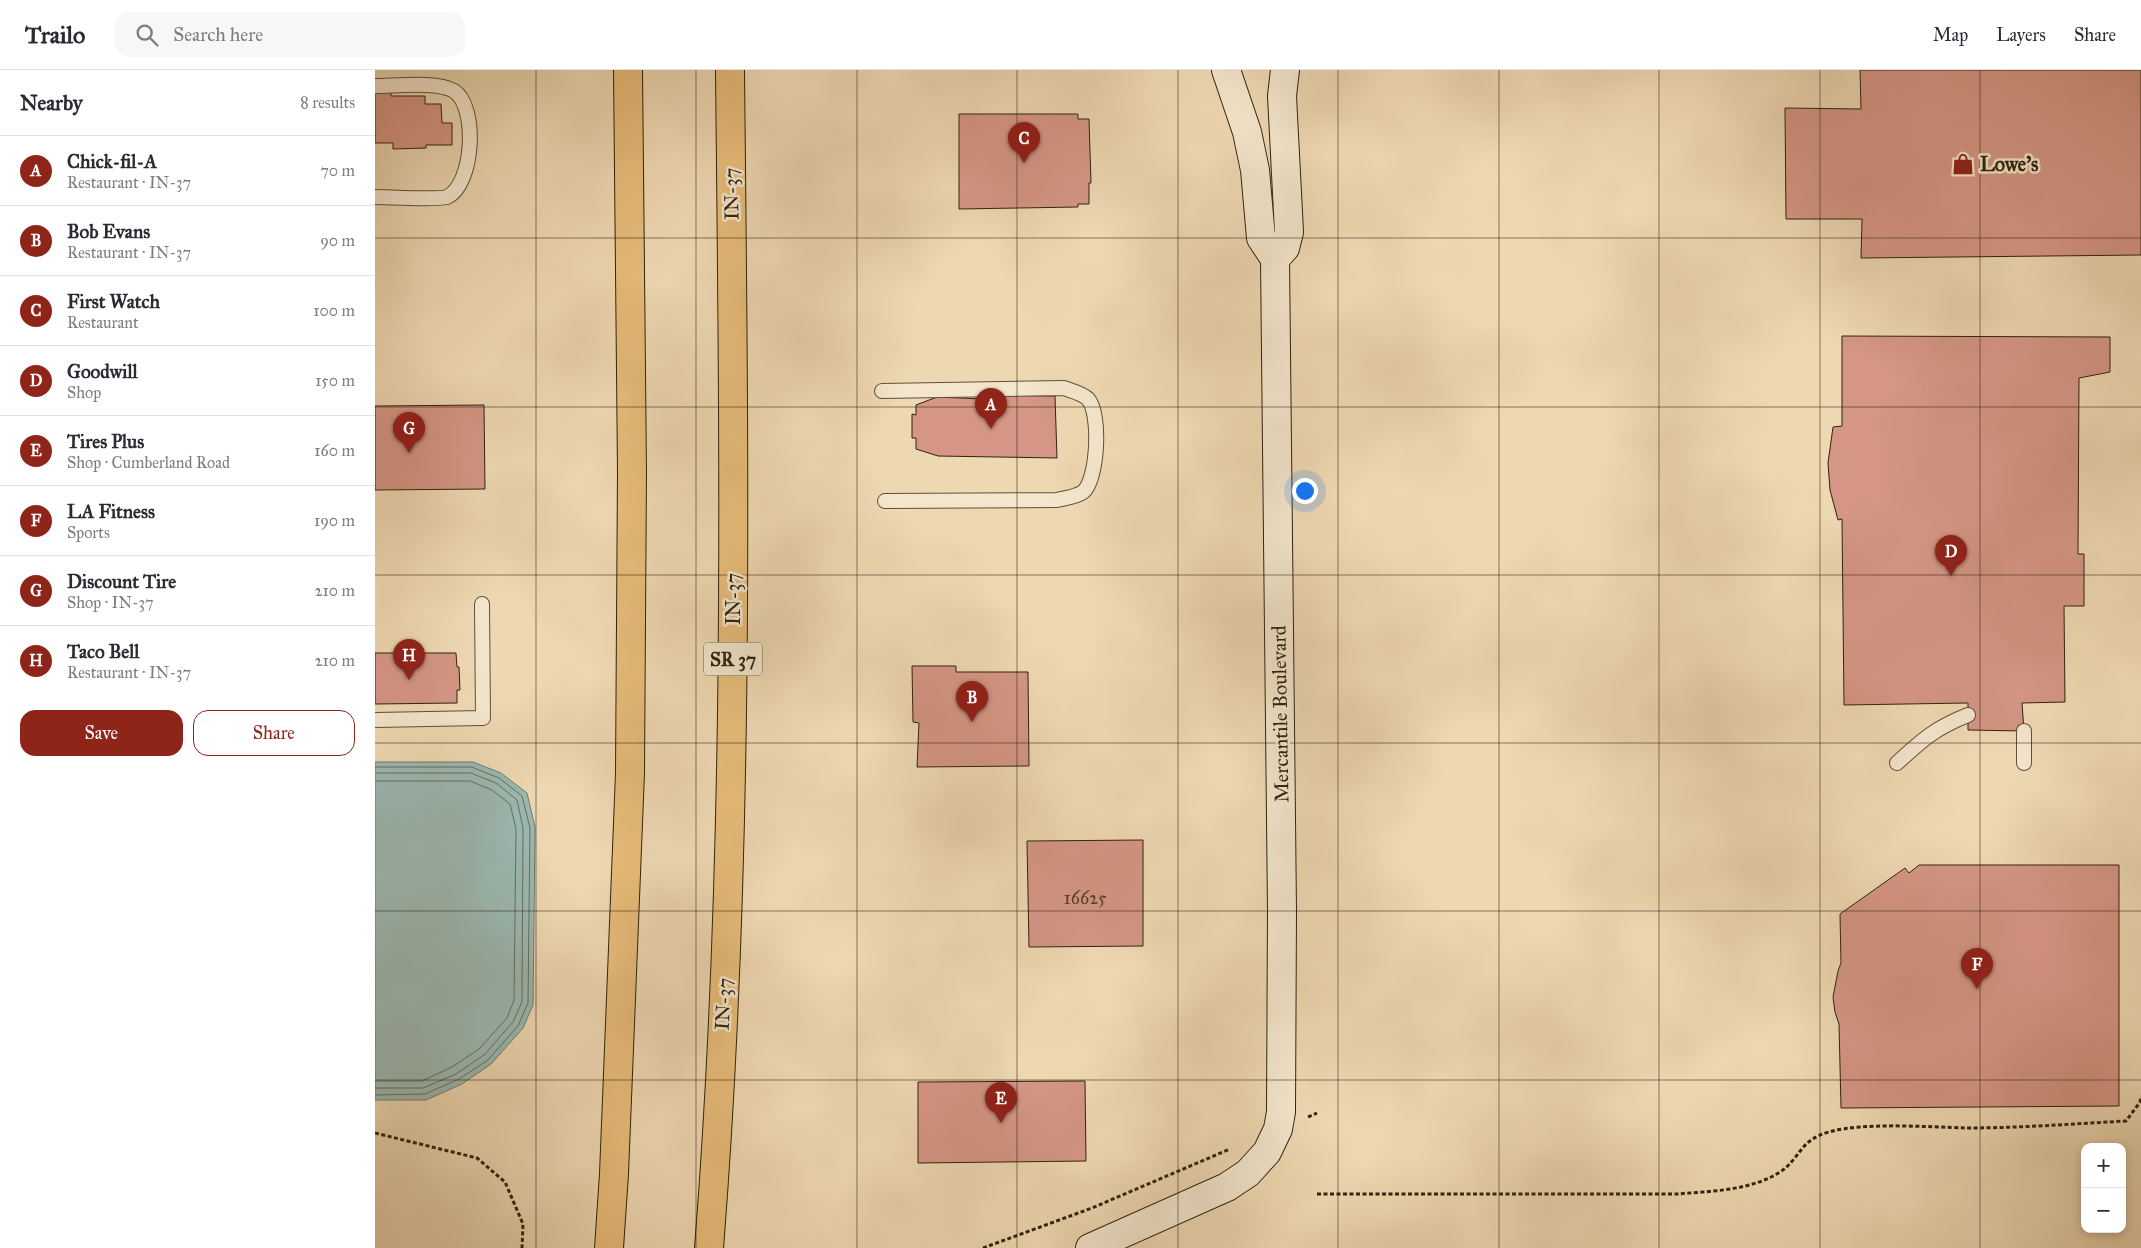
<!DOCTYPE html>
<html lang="en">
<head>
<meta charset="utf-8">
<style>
  body { margin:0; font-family:"IM FELL Great Primer",serif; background:#f7f7f7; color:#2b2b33 }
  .controls { position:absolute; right:15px; bottom:15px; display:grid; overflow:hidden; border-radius:10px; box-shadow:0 2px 8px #0003 }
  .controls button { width:45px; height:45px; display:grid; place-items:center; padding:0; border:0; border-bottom:1px solid #e1e1e2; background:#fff; color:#2b2b33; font:25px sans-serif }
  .you { position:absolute; left:929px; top:420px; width:18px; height:18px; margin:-12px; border:4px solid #fff; border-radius:50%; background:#1a73e8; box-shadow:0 0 0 8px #1a73e833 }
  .badge { display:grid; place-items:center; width:32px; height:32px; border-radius:50%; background:#8f2418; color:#fff; font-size:16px; font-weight:700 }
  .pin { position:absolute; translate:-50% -41px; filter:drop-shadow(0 1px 2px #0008) }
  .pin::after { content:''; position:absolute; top:26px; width:18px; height:15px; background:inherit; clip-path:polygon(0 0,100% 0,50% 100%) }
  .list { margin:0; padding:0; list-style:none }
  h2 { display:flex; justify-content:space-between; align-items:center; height:65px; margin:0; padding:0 20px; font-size:21px }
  h2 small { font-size:16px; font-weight:400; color:#7c7c81 }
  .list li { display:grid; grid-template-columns:32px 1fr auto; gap:15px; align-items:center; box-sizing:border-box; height:70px; padding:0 20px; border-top:1px solid #e1e1e2 }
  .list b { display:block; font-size:19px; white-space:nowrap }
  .list p { margin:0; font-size:16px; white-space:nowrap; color:#7c7c81 }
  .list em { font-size:16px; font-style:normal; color:#7c7c81 }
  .actions { display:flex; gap:10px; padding:15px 20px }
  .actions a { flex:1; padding:11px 0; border:1px solid #8f2418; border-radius:15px; text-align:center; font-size:18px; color:#8f2418 }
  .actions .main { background:#8f2418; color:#fff }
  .icon { flex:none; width:28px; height:28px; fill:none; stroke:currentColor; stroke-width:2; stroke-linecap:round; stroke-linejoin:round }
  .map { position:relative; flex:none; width:1766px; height:1178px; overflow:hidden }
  header { display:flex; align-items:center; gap:30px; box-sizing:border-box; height:70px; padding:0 25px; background:#fff; border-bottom:1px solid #e1e1e2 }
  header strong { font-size:24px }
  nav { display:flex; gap:28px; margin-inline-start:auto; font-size:18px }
  .search { width:350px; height:45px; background:#f7f7f7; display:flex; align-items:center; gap:12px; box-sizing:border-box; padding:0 18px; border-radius:15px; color:#7c7c81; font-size:19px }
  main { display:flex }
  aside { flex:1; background:#fff }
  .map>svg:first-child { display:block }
</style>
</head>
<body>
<header>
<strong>Trailo</strong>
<div class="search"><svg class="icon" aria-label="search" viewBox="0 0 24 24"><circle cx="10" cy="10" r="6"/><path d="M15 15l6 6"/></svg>Search here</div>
<nav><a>Map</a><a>Layers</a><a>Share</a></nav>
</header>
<main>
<aside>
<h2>Nearby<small>8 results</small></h2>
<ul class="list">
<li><span class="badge">A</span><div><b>Chick-fil-A</b><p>Restaurant · IN-37</p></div><em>70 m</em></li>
<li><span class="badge">B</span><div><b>Bob Evans</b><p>Restaurant · IN-37</p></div><em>90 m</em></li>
<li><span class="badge">C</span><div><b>First Watch</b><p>Restaurant</p></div><em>100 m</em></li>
<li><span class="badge">D</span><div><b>Goodwill</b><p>Shop</p></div><em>150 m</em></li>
<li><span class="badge">E</span><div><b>Tires Plus</b><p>Shop · Cumberland Road</p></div><em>160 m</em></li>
<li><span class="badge">F</span><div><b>LA Fitness</b><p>Sports</p></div><em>190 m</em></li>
<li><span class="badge">G</span><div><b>Discount Tire</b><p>Shop · IN-37</p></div><em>210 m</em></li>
<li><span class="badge">H</span><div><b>Taco Bell</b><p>Restaurant · IN-37</p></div><em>210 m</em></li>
</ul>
<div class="actions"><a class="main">Save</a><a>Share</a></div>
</aside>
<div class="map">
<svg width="1766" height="1178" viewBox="0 0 1766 1178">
  <rect width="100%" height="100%" fill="#eed8b2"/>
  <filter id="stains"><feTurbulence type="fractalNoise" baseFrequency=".004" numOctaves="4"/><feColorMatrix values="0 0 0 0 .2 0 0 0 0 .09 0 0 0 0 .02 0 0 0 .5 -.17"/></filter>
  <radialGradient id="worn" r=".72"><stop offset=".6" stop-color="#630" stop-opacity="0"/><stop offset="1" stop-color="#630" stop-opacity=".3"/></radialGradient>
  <polygon fill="#9bb9b2" stroke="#707d71" points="0,692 98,692 126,703 152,723 160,757 158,935 148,958 116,994 87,1014 51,1030 0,1030"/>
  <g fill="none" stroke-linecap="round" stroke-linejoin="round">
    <g stroke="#656e61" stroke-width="1">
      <polyline points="0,697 97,697 124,708 147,726 155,758 153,933 143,956 113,990 84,1009 50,1024 0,1025"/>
      <polyline points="0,703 96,703 121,713 142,730 148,758 147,932 138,952 109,985 81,1004 48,1018 0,1018"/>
      <polyline points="0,711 95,711 117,720 135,734 141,759 139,930 132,948 104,979 77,997 47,1011 0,1011"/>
    </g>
  </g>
  <g fill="#d59685" stroke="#2f2210">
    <polygon points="1485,0 1766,0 1766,185 1486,188 1487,149 1411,149 1410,38 1486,39"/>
    <polygon points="0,21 16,21 16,26 50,26 50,34 66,34 67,53 77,53 77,75 51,75 51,78 18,79 18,73 0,73"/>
    <polygon points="584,44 703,44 703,49 714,49 716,113 714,113 714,134 703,134 703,137 584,139"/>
    <polygon points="1467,266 1735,267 1735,302 1704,308 1703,484 1709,484 1709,536 1689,536 1690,632 1647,633 1649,661 1593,660 1593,633 1469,635 1467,449 1463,450 1455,420 1453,393 1458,357 1467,356"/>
    <polygon points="608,325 680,326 682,388 563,386 541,379 541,368 537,368 537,344 541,345 541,335 562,327 608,329"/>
    <polygon points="109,335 110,419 0,420 0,336"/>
    <polygon points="21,579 44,580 44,583 81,583 82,597 84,597 85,620 82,620 82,633 0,634 0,583 21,583"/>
    <polygon points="537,596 581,596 581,602 653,602 654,696 542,697 544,653 538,652"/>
    <polygon points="768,770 768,876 654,877 652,771"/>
    <polygon points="1544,795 1744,795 1744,1036 1466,1038 1464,954 1460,942 1458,927 1463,901 1466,893 1465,844 1530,798 1534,803"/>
    <polygon points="710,1011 711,1091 543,1093 543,1012"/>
  </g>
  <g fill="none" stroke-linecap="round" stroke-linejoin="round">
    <g stroke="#5f5038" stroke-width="16">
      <g id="lane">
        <path d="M0,16C20,16 63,11 79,21C103,36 99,115 72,127C65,130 12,127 0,127"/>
        <path d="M507,321L689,318C697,321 707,323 713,329C726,343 723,410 708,422C701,427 690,428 682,430L510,431"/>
        <polyline points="0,650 108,648 107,534"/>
        <polyline points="1649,661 1649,693"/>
        <path d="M1522,693C1547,670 1560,658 1593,645"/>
      </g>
    </g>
    <g stroke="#2f2210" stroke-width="30">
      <g id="secondary">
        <polyline points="900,189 910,178 914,162 907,26 910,0"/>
        <polyline points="715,1178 852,1117 873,1103 892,1082 903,1059 906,1042 907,841 900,189 886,168 880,100 872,62 851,0"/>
      </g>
    </g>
    <g stroke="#2f2210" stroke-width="30">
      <g id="highway">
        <polyline points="234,1178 239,1104 255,703 257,402 253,0"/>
        <path d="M334,1178C365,786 359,393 355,0"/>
      </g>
    </g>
    <g stroke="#2f2210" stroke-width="3" stroke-dasharray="4 2.5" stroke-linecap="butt">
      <polyline points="933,1047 942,1043"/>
      <polyline points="0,1063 102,1088 130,1112 148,1154 147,1178"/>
      <path d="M942,1124H1302C1336,1121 1375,1121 1405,1102C1426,1088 1424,1070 1454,1062C1490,1052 1552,1057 1591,1058C1644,1058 1697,1054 1751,1051L1765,1032L1766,1026"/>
      <polyline points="608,1178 717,1138 855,1079"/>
    </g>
    <use href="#lane" stroke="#f4e6cd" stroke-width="14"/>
    <use href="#secondary" stroke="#f4e6cd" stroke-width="28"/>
    <use href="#highway" stroke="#e7bc79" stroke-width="28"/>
  </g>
  <path fill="none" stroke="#2f2210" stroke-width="1" stroke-opacity="0.55" d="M161,0V1178M321,0V1178M482,0V1178M642,0V1178M803,0V1178M963,0V1178M1124,0V1178M1284,0V1178M1445,0V1178M1605,0V1178M0,168H1766M0,337H1766M0,505H1766M0,673H1766M0,841H1766M0,1010H1766"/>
  <defs>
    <g id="shop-bare" transform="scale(1.725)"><path d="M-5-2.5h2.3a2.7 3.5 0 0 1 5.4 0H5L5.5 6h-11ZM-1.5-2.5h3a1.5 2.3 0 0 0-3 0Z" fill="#8f2418" stroke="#f4e6cd" stroke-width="2.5" paint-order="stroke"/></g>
  </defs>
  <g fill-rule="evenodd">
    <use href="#shop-bare" x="1588" y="94"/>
  </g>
  <g text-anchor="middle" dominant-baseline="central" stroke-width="5" stroke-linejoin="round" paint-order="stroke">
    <g font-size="18" fill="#583f2d">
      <text x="710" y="828">16625</text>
    </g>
    <rect fill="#f4e6cd" stroke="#6a5d49" stroke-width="1" x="329" y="572.5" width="58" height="33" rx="4"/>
    <g font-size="19" font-weight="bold" fill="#2f2210">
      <text x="358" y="589">SR 37</text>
    </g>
    <g font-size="20" font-weight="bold" fill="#2f2210" stroke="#f4e6cd" text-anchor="start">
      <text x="1605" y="94">Lowe's</text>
    </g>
    <g font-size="20" fill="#2f2210" stroke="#f4e6cd">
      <text transform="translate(356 124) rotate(-91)">IN-37</text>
      <text transform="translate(358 529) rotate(-90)">IN-37</text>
      <text transform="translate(905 644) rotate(-91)">Mercantile Boulevard</text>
      <text transform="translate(348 934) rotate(-87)">IN-37</text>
    </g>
  </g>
  <rect width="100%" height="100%" filter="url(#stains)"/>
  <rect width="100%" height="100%" fill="url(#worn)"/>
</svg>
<div class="controls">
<button>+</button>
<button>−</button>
</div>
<div class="you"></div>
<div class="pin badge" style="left:616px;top:359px">A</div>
<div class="pin badge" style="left:597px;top:652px">B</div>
<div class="pin badge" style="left:649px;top:93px">C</div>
<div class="pin badge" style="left:1576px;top:506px">D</div>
<div class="pin badge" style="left:626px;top:1053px">E</div>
<div class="pin badge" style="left:1602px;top:919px">F</div>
<div class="pin badge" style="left:34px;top:383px">G</div>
<div class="pin badge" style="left:34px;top:610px">H</div>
</div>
</main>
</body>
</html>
